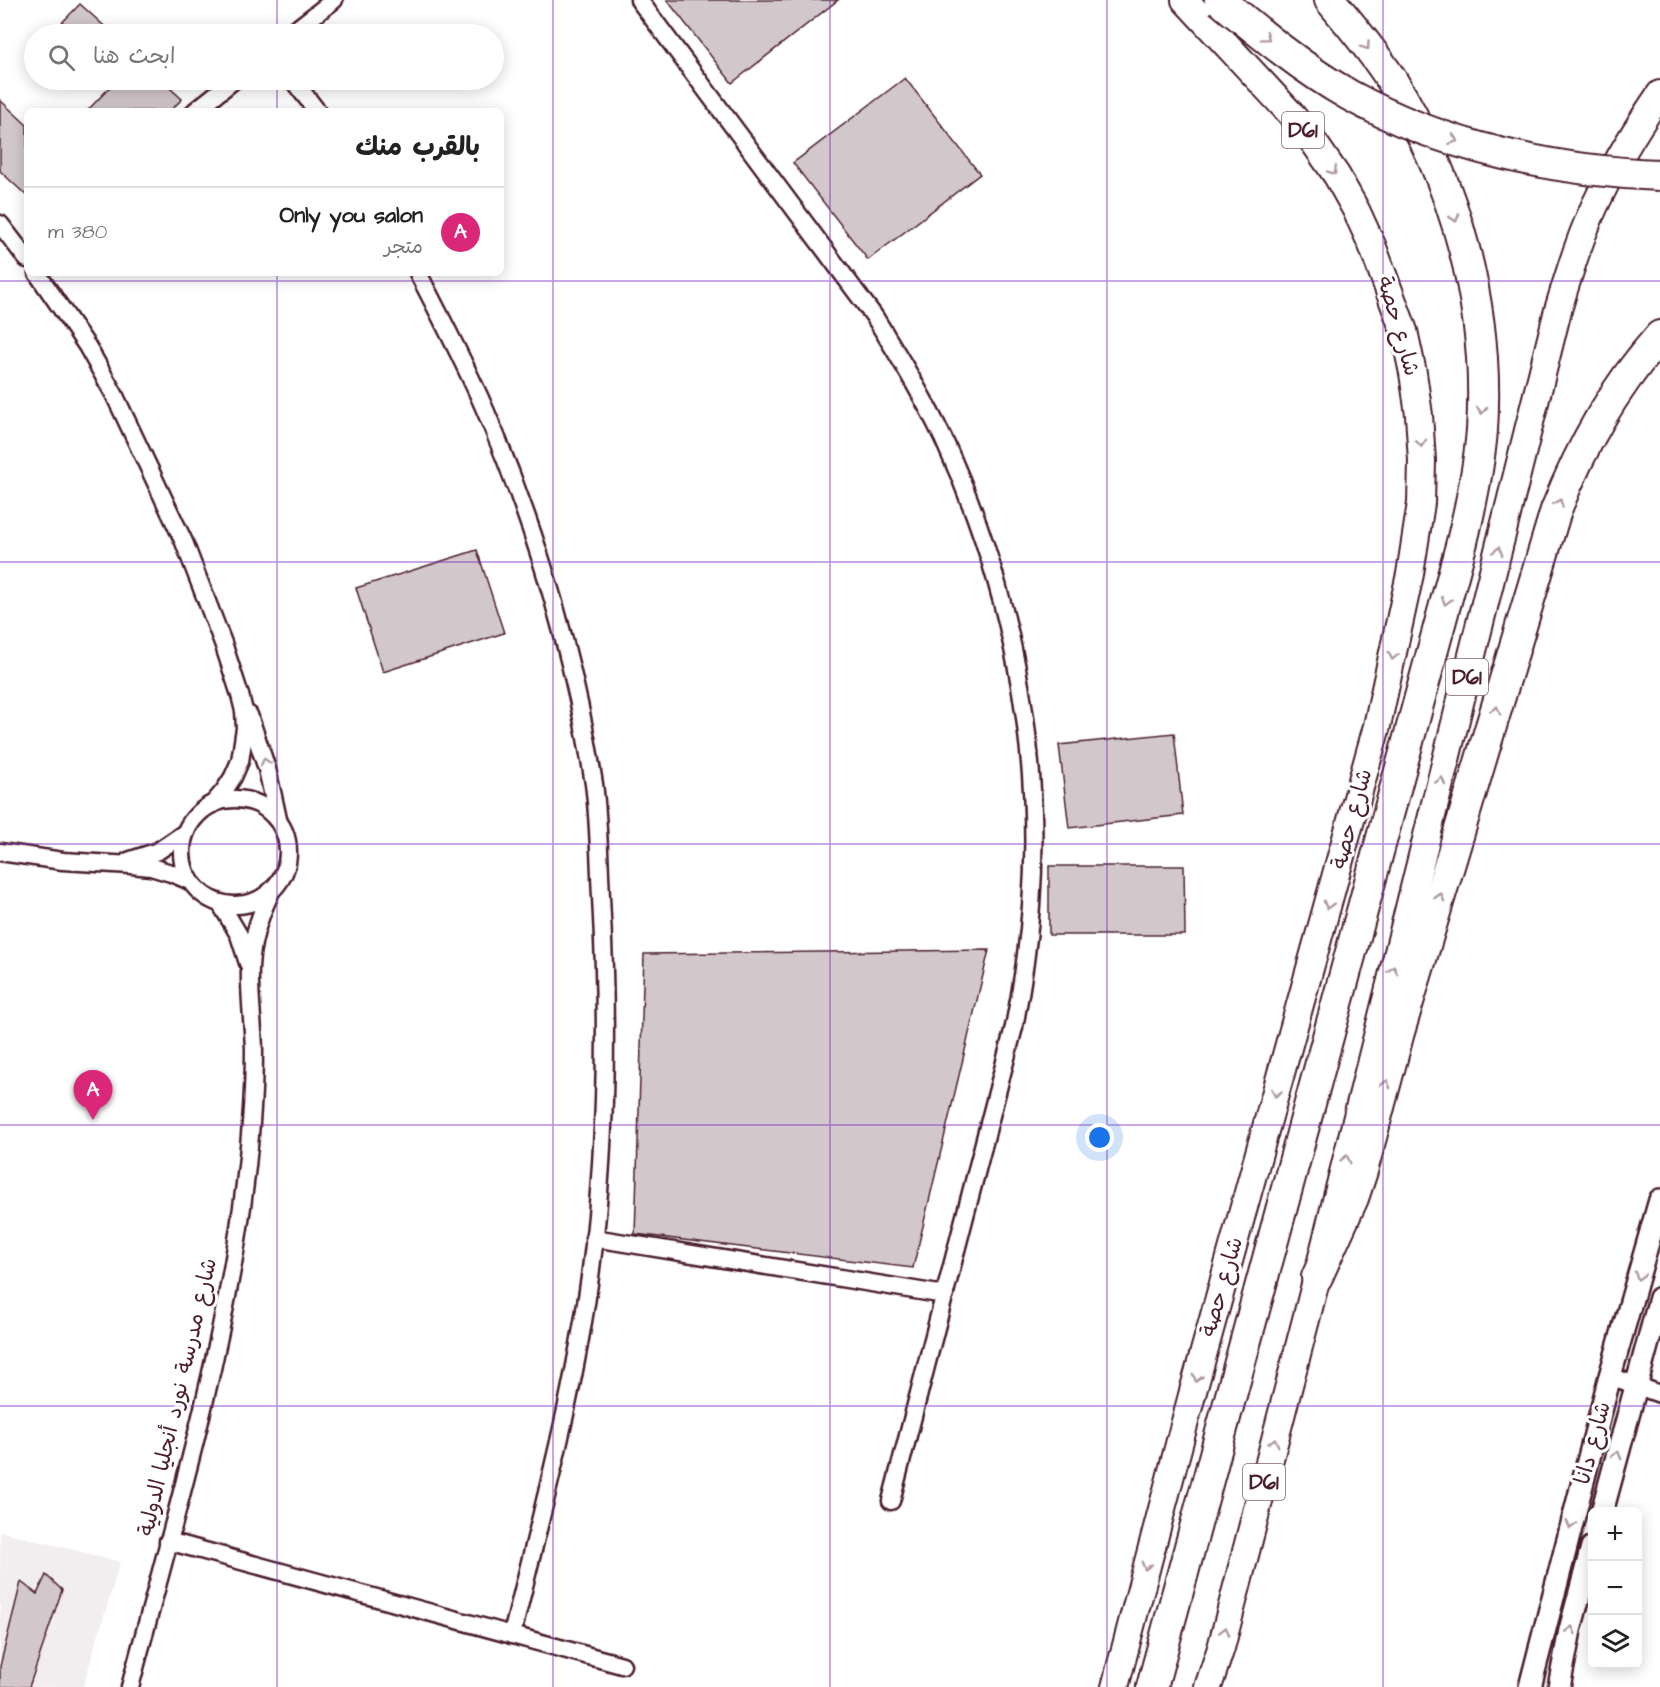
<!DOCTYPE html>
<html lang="ar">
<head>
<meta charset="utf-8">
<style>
  body { margin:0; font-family:"Architects Daughter","Playpen Sans Arabic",sans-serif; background:#f2f2f2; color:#222; direction:rtl }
  .controls { position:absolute; right:18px; bottom:18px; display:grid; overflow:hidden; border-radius:9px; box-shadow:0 3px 15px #0003 }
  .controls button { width:54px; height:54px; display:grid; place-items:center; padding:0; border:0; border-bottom:2px solid #e0e0e0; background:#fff; color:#222; font:30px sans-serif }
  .you { position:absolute; left:1100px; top:1138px; width:21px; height:21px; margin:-15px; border:4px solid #fff; border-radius:50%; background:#1a73e8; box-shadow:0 0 0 9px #1a73e833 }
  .badge { display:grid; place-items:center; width:39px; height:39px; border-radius:50%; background:#db2777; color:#fff; font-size:20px; font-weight:700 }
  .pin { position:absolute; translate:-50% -50px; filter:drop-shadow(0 2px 3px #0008) }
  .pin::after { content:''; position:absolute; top:32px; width:21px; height:18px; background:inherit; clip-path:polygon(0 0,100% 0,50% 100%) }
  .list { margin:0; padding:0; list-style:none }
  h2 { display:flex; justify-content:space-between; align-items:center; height:78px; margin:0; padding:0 24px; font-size:26px }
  h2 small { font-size:20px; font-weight:400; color:#767676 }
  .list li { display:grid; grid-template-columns:39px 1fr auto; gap:18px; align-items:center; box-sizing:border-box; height:90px; padding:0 24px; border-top:2px solid #e0e0e0 }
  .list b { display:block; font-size:22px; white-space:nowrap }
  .list p { margin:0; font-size:20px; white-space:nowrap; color:#767676 }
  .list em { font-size:20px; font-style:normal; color:#767676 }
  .icon { flex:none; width:33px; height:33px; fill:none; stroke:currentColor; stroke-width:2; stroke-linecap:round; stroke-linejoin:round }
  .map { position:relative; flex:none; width:1660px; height:1687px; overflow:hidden; direction:ltr }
  .search { position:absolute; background:#fff; box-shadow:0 3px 15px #0003; left:24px; top:24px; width:480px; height:66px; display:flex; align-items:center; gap:15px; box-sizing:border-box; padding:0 21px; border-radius:33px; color:#767676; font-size:22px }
  .panel { position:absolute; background:#fff; box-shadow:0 3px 15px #0003; left:24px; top:108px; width:480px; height:168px; border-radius:9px; direction:rtl }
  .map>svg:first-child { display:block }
</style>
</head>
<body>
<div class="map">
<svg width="1660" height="1687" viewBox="0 0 1660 1687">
  <rect width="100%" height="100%" fill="#fff"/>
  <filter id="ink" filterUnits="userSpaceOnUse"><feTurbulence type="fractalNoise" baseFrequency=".0167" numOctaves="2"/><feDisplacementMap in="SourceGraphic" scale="12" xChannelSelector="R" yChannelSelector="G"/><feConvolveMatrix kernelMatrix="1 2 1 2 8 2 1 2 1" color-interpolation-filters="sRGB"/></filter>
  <g filter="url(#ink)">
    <polygon fill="#f2eeef" points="0,1531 120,1562 83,1687 0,1687"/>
    <g fill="#d2c7cb" stroke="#4a1f2b" stroke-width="1.5">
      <polygon points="667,0 838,0 732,83"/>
      <polygon points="80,4 113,34 51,34"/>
      <polygon points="905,78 980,174 868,260 793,163"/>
      <polygon points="102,80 161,80 182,99 170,111 87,111 110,87"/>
      <polygon points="0,100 27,125 27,196 0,171"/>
      <polygon points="477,550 504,633 383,672 356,588"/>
      <polygon points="1174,733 1183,815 1069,828 1059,745"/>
      <polygon points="1049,866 1184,866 1185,935 1049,935"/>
      <polygon points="989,950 913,1268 635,1234 644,954"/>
      <polygon points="46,1575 62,1590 29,1687 0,1687 0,1666 21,1582 37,1594"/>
    </g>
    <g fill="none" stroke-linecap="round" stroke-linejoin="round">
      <g stroke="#4a1f2b" stroke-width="21">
        <g id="minor">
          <path d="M639,0L874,316C899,356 923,396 943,438C1010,583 1043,747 1031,906C1028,947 1022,987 1014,1027L891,1501"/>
          <polyline points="290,34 334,0"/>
          <polyline points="293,80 317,111"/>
          <polyline points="195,111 234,80"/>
          <polyline points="0,224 27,259"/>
          <polyline points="37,273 87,346 114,394 184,542 223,643 240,695 244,711 245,728 240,761 233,777 224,791 213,804"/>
          <path d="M418,273C442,319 466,365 486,412C537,531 574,657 594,784C599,820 599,860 601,897C608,1024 607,1150 590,1277C573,1398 541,1516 512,1635"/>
          <polyline points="249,715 267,769 278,819"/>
          <circle cx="235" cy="852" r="53"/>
          <polyline points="0,852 63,861 131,865 151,867 171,873 190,881"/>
          <polyline points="128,861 158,851 186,832"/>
          <polyline points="220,903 239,935 248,963"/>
          <polyline points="594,1238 945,1295"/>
          <polyline points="1610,1376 1660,1394"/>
          <polyline points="168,1541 622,1665"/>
          <path d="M130,1687C172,1528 219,1370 242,1207C249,1155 254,1102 254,1049C253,1023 249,993 250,968C251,942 259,917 270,894"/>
        </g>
      </g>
      <g stroke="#4a1f2b" stroke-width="26">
        <g id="tertiary">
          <polyline points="1602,1512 1660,1298"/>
          <polyline points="1530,1687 1610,1376 1660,1200"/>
          <polyline points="1559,1687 1570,1630 1592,1547"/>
        </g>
      </g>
      <g stroke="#4a1f2b" stroke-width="30">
        <g id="primary">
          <polyline points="1115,1687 1192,1395 1377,726 1410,574 1421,503 1422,461 1419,415 1413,373 1404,331 1372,245 1356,210 1337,176 1315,144 1291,114 1185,0"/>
          <path d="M1208,1687L1221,1648L1317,1277L1558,310C1570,270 1582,230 1601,193C1618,158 1638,126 1660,94"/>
        </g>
      </g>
      <g stroke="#4a1f2b" stroke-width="34">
        <g id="motorway">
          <path d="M1317,1277L1353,1198L1362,1171L1399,1032L1556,510C1582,445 1613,389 1660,336"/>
          <path d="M1152,1687L1462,542C1471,505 1479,468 1482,430C1490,308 1456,183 1391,79C1373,51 1351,25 1330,0"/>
        </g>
      </g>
      <use href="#minor" stroke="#fff" stroke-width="16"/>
      <use href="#tertiary" stroke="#fff" stroke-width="21"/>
      <use href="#primary" stroke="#fff" stroke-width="26"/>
      <use href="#motorway" stroke="#fff" stroke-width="30"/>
      <g stroke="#4a1f2b" stroke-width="34" stroke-linecap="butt">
        <path id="motorway-bridge" d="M1220,0C1261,34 1303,69 1349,95C1443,147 1553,171 1660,175"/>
      </g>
      <use href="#motorway-bridge" stroke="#fff" stroke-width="30"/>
    </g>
    <defs><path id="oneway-chevron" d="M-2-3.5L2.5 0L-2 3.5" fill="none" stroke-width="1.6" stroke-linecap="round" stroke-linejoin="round" transform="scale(1.5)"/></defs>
    <g stroke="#ae9aa0">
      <use href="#oneway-chevron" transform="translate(1266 37) rotate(37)"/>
      <use href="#oneway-chevron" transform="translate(1366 46) rotate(54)"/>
      <use href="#oneway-chevron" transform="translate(1454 140) rotate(19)"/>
      <use href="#oneway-chevron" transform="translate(1333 171) rotate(57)"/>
      <use href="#oneway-chevron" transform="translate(1455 218) rotate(73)"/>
      <use href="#oneway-chevron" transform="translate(1482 410) rotate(91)"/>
      <use href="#oneway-chevron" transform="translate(1421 443) rotate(86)"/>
      <use href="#oneway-chevron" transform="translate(1559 503) rotate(-69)"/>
      <use href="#oneway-chevron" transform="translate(1498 551) rotate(-76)"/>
      <use href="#oneway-chevron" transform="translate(1446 601) rotate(105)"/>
      <use href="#oneway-chevron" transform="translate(1393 656) rotate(102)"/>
      <use href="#oneway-chevron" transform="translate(1496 710) rotate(-73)"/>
      <use href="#oneway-chevron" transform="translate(265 762) rotate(-106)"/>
      <use href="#oneway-chevron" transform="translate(1441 781) rotate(-76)"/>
      <use href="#oneway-chevron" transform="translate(1440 897) rotate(-73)"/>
      <use href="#oneway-chevron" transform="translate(1328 905) rotate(105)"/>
      <use href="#oneway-chevron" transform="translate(1393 970) rotate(-76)"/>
      <use href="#oneway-chevron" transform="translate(1386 1084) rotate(-75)"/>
      <use href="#oneway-chevron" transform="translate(1276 1093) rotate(105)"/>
      <use href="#oneway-chevron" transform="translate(1346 1159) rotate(-76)"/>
      <use href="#oneway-chevron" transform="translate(1639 1276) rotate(106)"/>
      <use href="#oneway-chevron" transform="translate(1197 1378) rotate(106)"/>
      <use href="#oneway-chevron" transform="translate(1274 1442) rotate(-76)"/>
      <use href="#oneway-chevron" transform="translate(1617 1455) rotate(-75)"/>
      <use href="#oneway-chevron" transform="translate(1571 1525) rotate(105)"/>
      <use href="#oneway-chevron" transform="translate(1146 1566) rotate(105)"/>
      <use href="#oneway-chevron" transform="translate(1571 1630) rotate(-77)"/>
      <use href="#oneway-chevron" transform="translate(1225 1631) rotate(-76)"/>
    </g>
  </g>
  <path fill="none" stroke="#7b2cbf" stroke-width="1.5" stroke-opacity="0.55" d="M277,0V34M553,0V1687M830,0V1687M1107,0V1687M1383,0V1687M277,80V111M277,273V1687M0,281H1660M0,562H1660M0,844H1660M0,1125H1660M0,1406H1660"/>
  <g text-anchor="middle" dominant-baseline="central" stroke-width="6" stroke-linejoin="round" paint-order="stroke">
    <g fill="#fff" stroke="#80626b" stroke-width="1.5">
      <rect x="1282" y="112" width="42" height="36" rx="4.5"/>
      <rect x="1446" y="659" width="42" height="36" rx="4.5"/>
      <rect x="1243" y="1464" width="42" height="36" rx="4.5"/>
    </g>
    <g font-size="21" font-weight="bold" fill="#4a1f2b">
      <text x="1303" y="130">D61</text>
      <text x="1467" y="677">D61</text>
      <text x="1264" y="1482">D61</text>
    </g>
    <g font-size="22" fill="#4a1f2b" stroke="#fff">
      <text transform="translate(1398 326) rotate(74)">شارع حصة</text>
      <text transform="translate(1352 819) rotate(-75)">شارع حصة</text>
      <text transform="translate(1222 1287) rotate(-74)">شارع حصة</text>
      <text transform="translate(178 1397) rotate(-77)">شارع مدرسة نورد أنجليا الدولية</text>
      <text transform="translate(1593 1443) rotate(-75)">شارع دانا</text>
    </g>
  </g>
</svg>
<div class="controls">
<button>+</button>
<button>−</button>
<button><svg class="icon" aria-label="layers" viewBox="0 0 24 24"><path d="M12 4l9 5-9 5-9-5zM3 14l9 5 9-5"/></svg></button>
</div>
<div class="you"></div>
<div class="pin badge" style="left:93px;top:1120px">A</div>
<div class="search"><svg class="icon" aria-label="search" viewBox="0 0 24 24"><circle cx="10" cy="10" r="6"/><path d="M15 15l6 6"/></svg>ابحث هنا</div>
<section class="panel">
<h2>بالقرب منك<small></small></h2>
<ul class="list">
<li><span class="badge">A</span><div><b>Only you salon</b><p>متجر</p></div><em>380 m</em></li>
</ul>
</section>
</div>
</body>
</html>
